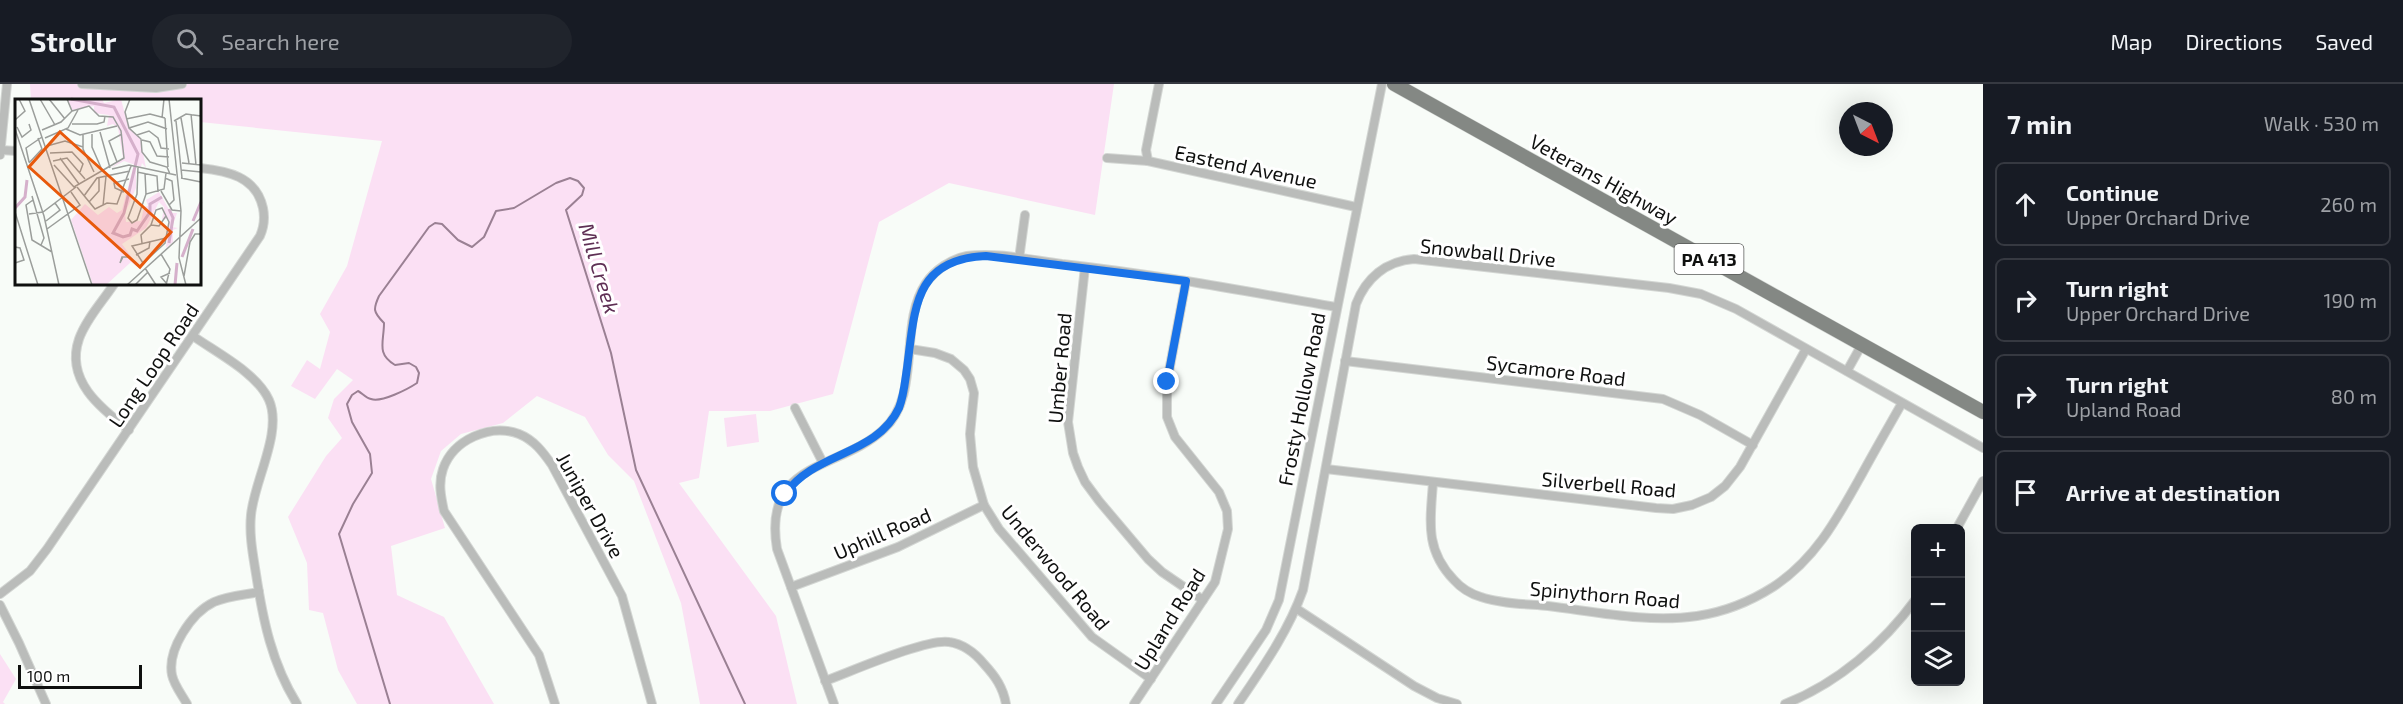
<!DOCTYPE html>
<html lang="en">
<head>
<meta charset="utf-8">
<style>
  body { margin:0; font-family:"Exo 2",sans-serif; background:#20242c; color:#f1f3f6 }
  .controls { position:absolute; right:18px; bottom:18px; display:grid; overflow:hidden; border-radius:9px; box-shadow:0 6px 24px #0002 }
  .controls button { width:54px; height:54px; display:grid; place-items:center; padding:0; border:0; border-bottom:2px solid #363941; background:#171b24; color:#f1f3f6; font:30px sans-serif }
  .compass { position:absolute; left:1839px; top:18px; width:54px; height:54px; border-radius:50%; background:#171b24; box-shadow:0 6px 24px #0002; rotate:138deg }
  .scale { position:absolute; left:18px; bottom:15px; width:124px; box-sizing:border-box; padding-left:6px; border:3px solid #0f100f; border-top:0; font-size:16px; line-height:21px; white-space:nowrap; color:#0f100f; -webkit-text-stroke:4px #fff; paint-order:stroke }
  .stop { position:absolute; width:18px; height:18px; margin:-14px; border:4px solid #1a73e8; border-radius:50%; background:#fff }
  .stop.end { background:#1a73e8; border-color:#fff; box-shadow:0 2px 6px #0008 }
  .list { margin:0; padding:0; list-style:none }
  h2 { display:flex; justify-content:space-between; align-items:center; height:78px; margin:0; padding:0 24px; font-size:26px }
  h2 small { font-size:20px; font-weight:400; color:#9ea1a6 }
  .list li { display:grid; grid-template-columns:39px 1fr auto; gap:18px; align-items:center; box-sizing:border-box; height:84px; margin:0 12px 12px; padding:0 12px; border:2px solid #363941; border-radius:9px }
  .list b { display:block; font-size:22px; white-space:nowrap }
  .list p { margin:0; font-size:20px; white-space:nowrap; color:#9ea1a6 }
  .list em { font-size:20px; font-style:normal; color:#9ea1a6 }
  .icon { flex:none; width:33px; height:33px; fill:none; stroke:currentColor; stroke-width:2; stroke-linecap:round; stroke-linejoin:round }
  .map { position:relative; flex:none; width:1983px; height:620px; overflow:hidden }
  header { display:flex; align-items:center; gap:36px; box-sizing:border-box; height:84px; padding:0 30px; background:#171b24; border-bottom:2px solid #363941 }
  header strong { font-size:28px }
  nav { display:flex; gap:33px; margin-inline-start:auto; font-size:21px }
  .search { width:420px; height:54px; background:#20242c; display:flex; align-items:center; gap:15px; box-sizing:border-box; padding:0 21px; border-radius:33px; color:#9ea1a6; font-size:22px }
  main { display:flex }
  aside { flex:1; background:#171b24 }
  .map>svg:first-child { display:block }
</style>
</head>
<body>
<header>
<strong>Strollr</strong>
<div class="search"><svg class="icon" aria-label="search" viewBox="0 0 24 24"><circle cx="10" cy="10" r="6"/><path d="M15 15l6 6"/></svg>Search here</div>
<nav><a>Map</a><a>Directions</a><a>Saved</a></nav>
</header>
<main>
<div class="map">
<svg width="1983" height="620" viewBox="0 0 1983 620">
  <rect width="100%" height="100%" fill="#f8fcf8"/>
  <g fill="#fbe0f4">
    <polygon points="30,0 1114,0 1095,131 949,99 879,138 833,310 770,327 709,327 699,394 679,399 776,532 797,620 700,620 681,519 634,397 608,371 585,333 537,312 503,339 461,350 441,367 431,395 445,444 391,462 397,511 444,533 494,620 357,620 338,586 323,529 309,526 307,479 288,433 326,372 342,354 328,334 334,315 353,296 337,285 315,315 291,302 307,276 320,285 330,248 320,230 347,182 382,57 200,38 200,16 31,16"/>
    <polygon points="756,330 759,358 727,363 724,334"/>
    <polygon points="0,570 16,595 3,618 5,620 0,620"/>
  </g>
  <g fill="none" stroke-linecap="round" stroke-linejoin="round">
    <path stroke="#9a8093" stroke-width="2" d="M390,620L339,450L353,420L372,389L370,370L352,338L347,320L352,311L358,307C362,309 366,314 371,315C381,319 408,305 417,299L419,289L416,283L409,279L395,281C376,270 384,258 384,239C373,228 373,225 379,212L429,143L435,139L442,140L458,156L472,163L484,153L496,127L514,124L556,99L570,94L578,97L584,104L582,111L566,126L611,269L636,386L745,620"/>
    <g stroke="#d3d6d3" stroke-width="10">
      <g id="street">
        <polyline points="82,0 156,4 182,0"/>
        <polyline points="1159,0 1146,66 1148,77 1356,123"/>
        <polyline points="1,66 16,67"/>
        <polyline points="0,71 7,0"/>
        <polyline points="1107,74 1148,77"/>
        <polyline points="1019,175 1025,131"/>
        <polyline points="1085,183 1068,338 1073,369 1078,383 1085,398 1099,417 1148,475 1162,488 1203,516"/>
        <path d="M114,200C103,217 86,235 79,255C65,296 100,324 129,346"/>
        <path d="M193,252C217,269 257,289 269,316C283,348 254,397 251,431C249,451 253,471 256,490C263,536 272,580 297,620"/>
        <polyline points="910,265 935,269 951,275 964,286 970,295 974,309 970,350 973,383 984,421 999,445 1092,553 1151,595"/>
        <polyline points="1345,277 1663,315 1700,331 1753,361"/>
        <polyline points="1847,287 1861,262"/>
        <polyline points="795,324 823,379"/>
        <polyline points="1326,385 1656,424 1673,425 1692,421 1711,413 1725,402 1740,383 1806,265"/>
        <path d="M1433,399C1430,438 1425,466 1454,496C1461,504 1471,510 1481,513C1502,520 1526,520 1548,522C1597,528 1648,539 1697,532C1724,528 1751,517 1773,503C1816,475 1838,433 1862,390C1875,366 1889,342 1902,319"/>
        <polyline points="1957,444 1983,397"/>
        <polyline points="791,503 898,463 984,421"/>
        <path d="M0,510L30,487L47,465L260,152C264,143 265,134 263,124C256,92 227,87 200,84"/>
        <polyline points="0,521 19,559 46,620"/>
        <polyline points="1297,525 1414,602 1437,614 1457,620"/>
        <path d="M825,597C850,588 927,554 949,558C963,560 975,569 984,580C995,592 1003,603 1006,620"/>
        <path d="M187,620C182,611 174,601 172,591C167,566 191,529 214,518C228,512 244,511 259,508"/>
        <path d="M555,620L539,571L444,427C441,413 438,399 443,385C453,356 490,339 519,350C534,356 543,368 552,381L622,512L652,620"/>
        <path d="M834,620L777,465C762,375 840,387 884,345C922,310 898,240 926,199C935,186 951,175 967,172C997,168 1032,176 1062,180C1154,190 1245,207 1336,223"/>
        <polyline points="1134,620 1215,498 1228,445 1227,427 1219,408 1175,353 1167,333 1167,298 1186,197"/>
        <polyline points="1216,620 1266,546 1279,516 1382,0"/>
        <path d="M1238,620C1263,583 1288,548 1303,506L1356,220C1366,194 1386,177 1414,175L1669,204L1701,210L1736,225L1983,364"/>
        <path d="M1785,620C1838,599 1883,560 1916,515"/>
      </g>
    </g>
    <g stroke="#d3d6d3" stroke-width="15">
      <polyline id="primary" points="1394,0 1983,328"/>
    </g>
    <use href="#street" stroke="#babcba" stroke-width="8"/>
    <use href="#primary" stroke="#848884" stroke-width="14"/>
  </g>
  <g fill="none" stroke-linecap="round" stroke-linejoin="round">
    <path stroke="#1a73e8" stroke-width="8" d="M785,410C816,367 876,372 899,324C904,311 905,297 907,284C915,226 913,175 986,172L1186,197L1167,298"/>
  </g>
  <g text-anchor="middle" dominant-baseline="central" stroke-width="6" stroke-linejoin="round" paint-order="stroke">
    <rect fill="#fff" stroke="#575857" stroke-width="1.5" x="1674.5" y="160" width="69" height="30" rx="4.5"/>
    <g font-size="18" font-weight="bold" fill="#0f100f">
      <text x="1709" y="175">PA 413</text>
    </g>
    <g font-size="20" fill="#0f100f" stroke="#fff">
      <text transform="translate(1246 82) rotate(12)">Eastend Avenue</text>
      <text transform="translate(1604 95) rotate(29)">Veterans Highway</text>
      <text transform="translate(1488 168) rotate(6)">Snowball Drive</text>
      <text transform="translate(153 281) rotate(-56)">Long Loop Road</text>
      <text transform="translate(1059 284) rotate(-85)">Umber Road</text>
      <text transform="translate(1556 286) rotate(7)">Sycamore Road</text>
      <text transform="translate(1301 315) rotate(-79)">Frosty Hollow Road</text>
      <text transform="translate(1609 400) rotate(5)">Silverbell Road</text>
      <text transform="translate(591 421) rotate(61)">Juniper Drive</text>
      <text transform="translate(882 449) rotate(-23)">Uphill Road</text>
      <text transform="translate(1056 483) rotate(50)">Underwood Road</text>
      <text transform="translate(1605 510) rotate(5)">Spinythorn Road</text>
      <text transform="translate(1169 535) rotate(-58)">Upland Road</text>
    </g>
    <g font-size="21" font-style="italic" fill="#5f3055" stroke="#fff">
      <text transform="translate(600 184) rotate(73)">Mill Creek</text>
    </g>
  </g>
  <g transform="translate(15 15)">
    <rect width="186" height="186" fill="#f8fcf8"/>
    <path d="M53,0H87L89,4L106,0L113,27L125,39L131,69L127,64L126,68L109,62L96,69L108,59L103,29L98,25L92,27L94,16L79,14V7L57,11ZM118,69L121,70V89L110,114L111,123L126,122L129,108L133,107L131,101L144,93L156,114H162L157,128L163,129L158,131V143L151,149L154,120H147L149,108L144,103L131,129L107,145L126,171L116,163L91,186H78L56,121L70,105L83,116L94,108L102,114L107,111Z" fill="#fbe0f4"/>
    <path fill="none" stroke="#d5b0cb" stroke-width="3" d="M56,0L99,8L123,55L109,114L98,134L108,138L115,136L117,130L122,132L135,113V105L147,98M0,109L10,98L12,81M154,110L158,119L154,144M178,122L186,103M167,158L178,130M160,186L162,164"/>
    <path fill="none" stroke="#9b9e9b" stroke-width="1.5" d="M14,0L77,186M25,0L40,26M34,0L50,20M115,0L110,13L114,29L126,40L127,53L135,63L152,68L155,75M154,0L166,112L164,159L171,186M176,15L181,66M147,19L149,0M150,19L153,68M166,19L174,64M111,20L135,15L150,19M0,21L10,12L4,0M159,22L171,15L186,17M161,22L167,79M57,25H82L89,23L90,17M2,28L7,38L16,31L14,25M114,29L133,23L152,30M0,30L29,117L44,186M51,30L65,36L102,27M27,31L46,23L57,12M85,33L95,69M77,35V48L87,71M68,36V50L79,73M122,36L134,32L143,39L146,49L154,50M30,39L53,29L63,11M127,41L135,43L142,57L154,58M32,47L50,42L68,48M35,54L57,53L68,65L65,73M45,59L64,85M38,62L52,59L70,80M14,63L11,49L27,38M102,63L94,42L107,35M14,64L27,50L23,39M167,64L186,66M39,66L59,88L109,59L106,32L98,18L84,17L74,7L57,12L52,0M123,68L122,95L113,119L117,124L122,121L131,95L149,90L151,74M97,70L114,66L161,76M166,71L186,73M122,73L142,77L143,93M130,74L131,95M150,79L157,82L159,101L154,106M166,79L186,83M62,88L80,110L92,104L102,105L116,67M146,92L157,111L166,112M109,93L100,89L99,84L114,80M17,97L29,139L26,146M69,97L82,79L115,72M18,101L11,106L17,141L37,153M74,103L84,92V78M88,107L91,77M0,113L23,186M14,115L28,113L61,88M31,122L45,111L40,104M136,126L144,127L151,117M32,130L65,106L56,93M0,148L5,149L9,161L0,164M146,155L155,170L151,186M121,156L134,149L135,142M108,158L105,164L107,158H114L125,169M128,164L117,147L151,139M124,168L150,144L154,123L147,109L141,111L136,126L126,136L127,144M130,169L141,186M169,177L175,143L180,135H186M152,185L146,178L155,174M112,186L186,119M120,186L133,173"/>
    <path fill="#e8590c" fill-opacity="0.15" stroke="#e8590c" stroke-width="3" d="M45,33L156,133L125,168L14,68Z"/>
    <rect width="186" height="186" fill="none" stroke="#0f100f" stroke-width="3"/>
  </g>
</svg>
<div class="controls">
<button>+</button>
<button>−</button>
<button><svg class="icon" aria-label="layers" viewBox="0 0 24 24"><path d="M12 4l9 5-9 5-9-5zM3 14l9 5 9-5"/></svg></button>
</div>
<svg class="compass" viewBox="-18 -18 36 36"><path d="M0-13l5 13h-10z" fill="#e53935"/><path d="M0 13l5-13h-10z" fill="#9ea1a6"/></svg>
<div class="scale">100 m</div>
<div class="stop" style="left:785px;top:410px"></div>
<div class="stop end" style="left:1167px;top:298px"></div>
</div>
<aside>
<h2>7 min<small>Walk · 530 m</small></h2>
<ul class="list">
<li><svg class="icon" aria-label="ahead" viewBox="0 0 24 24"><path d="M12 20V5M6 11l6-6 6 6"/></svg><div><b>Continue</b><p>Upper Orchard Drive</p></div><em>260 m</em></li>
<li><svg class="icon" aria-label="right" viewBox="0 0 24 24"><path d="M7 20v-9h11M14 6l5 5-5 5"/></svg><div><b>Turn right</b><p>Upper Orchard Drive</p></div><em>190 m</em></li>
<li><svg class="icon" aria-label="right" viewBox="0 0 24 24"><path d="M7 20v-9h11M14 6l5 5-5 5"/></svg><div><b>Turn right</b><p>Upland Road</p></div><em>80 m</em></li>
<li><svg class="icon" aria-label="arrive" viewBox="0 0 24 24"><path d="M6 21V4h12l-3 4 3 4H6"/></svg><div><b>Arrive at destination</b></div></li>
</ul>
</aside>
</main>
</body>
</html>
